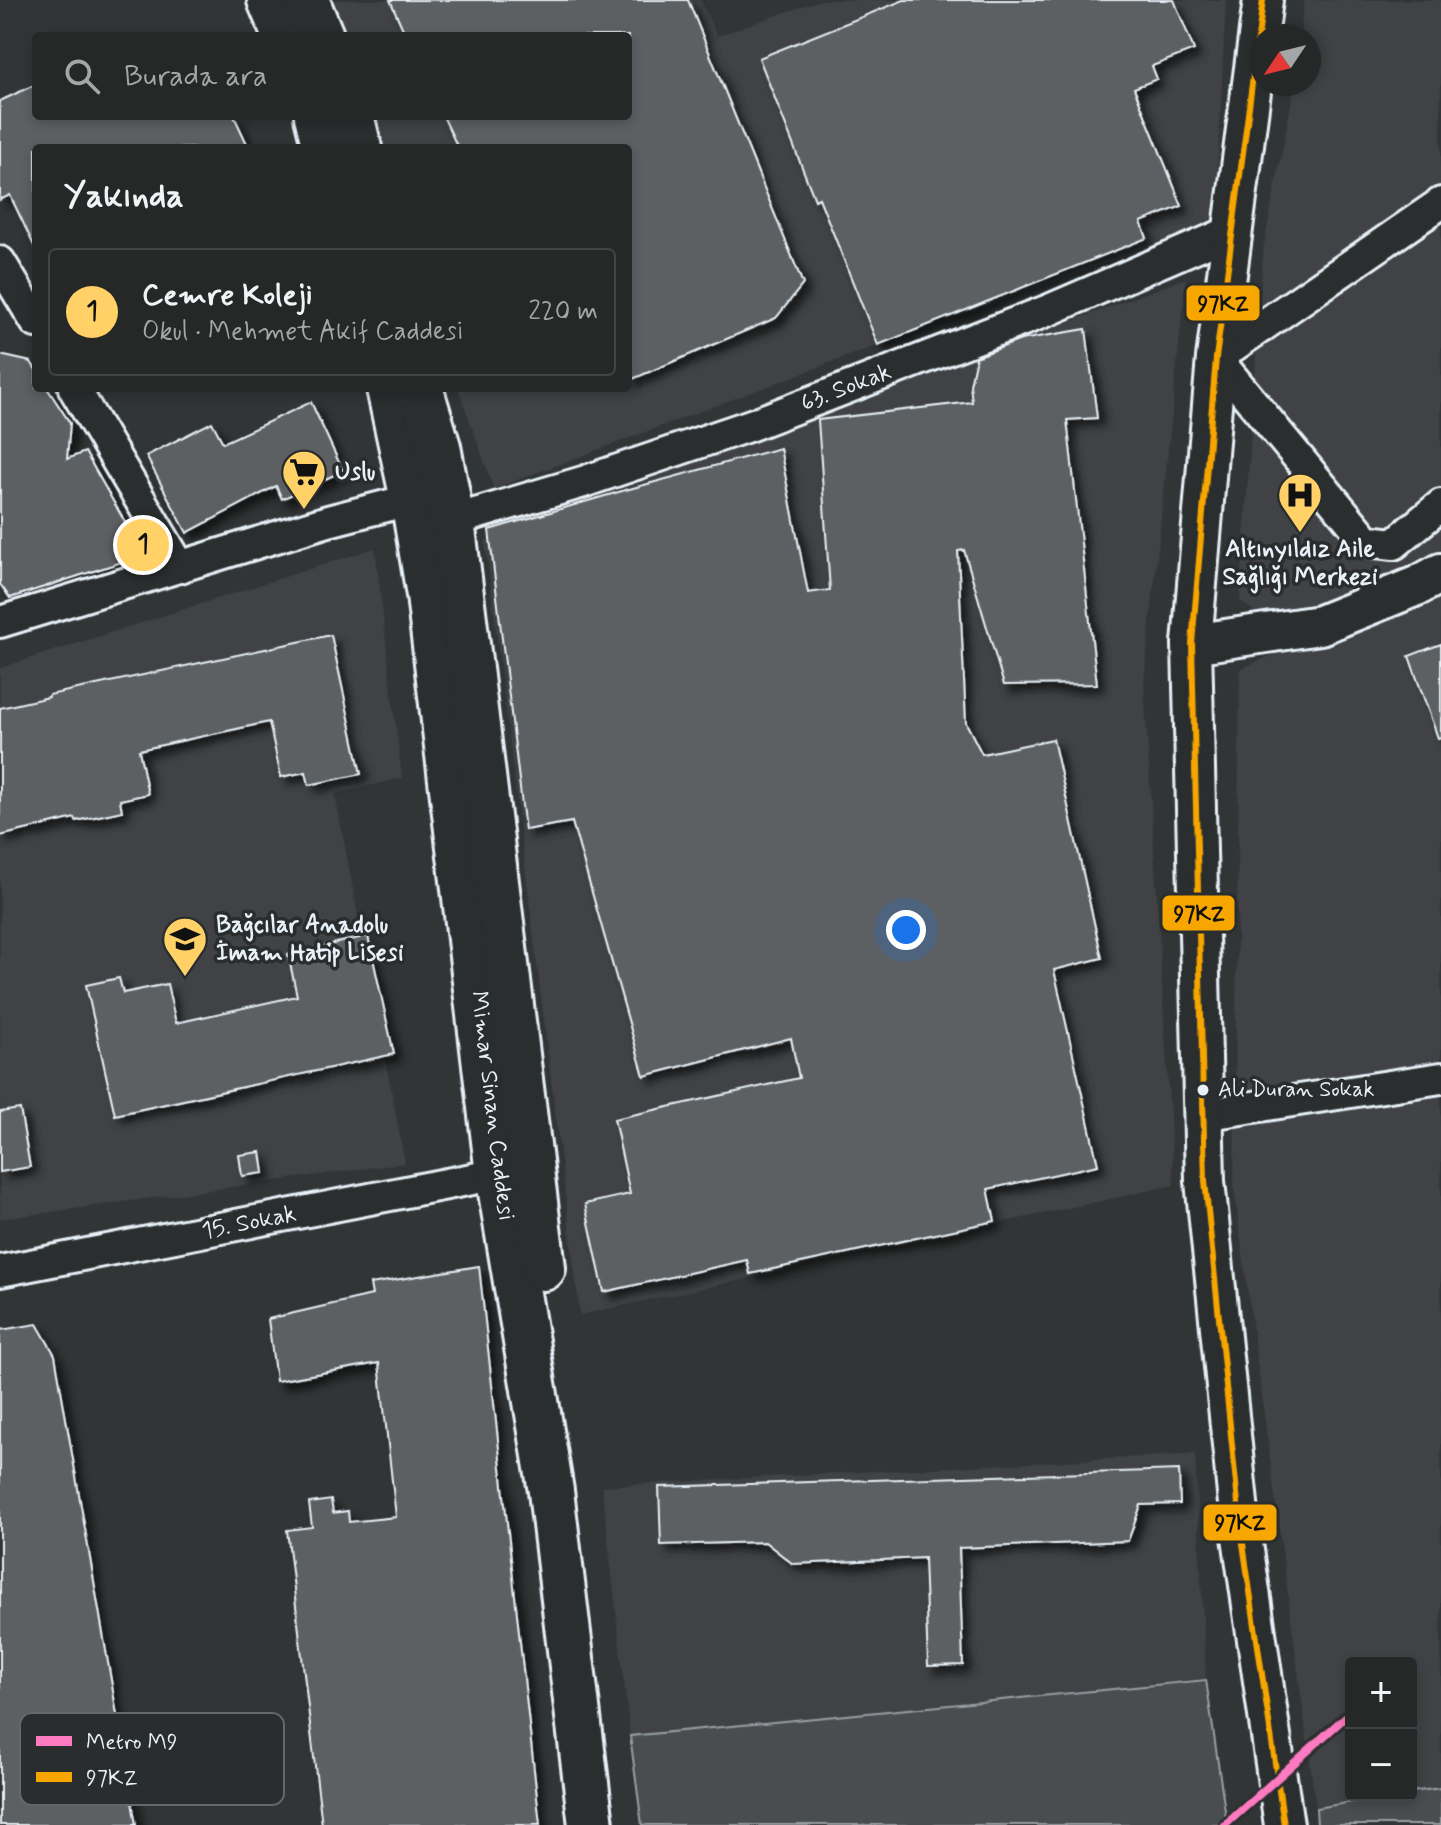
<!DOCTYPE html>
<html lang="tr">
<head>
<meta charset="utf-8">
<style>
  body { margin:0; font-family:Mynerve,sans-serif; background:#2e3030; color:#f1f3f6 }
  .controls { position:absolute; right:24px; bottom:24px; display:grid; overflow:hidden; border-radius:8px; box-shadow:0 4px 12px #0003 }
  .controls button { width:72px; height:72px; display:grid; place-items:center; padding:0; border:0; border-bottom:2px solid #424445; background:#262828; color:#f1f3f6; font:40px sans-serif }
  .compass { position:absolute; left:1249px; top:24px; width:72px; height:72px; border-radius:50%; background:#262828; box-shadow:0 4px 12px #0003; rotate:235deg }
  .you { position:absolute; left:906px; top:930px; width:28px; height:28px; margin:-20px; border:6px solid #fff; border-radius:50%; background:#1a73e8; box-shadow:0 0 0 12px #1a73e833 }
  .badge { display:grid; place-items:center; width:52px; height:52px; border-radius:50%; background:#ffd166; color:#111; font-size:26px; font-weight:700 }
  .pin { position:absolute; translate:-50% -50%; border:4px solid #fff; box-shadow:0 2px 8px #0006 }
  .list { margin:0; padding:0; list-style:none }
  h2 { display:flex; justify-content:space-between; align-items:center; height:104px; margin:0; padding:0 32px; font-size:34px }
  h2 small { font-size:26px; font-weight:400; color:#a4a6a8 }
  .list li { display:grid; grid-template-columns:52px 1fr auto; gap:24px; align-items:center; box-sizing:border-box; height:128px; margin:0 16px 16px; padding:0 16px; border:2px solid #424445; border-radius:8px }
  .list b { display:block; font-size:30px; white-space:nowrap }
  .list p { margin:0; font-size:26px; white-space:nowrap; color:#a4a6a8 }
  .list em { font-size:26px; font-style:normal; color:#a4a6a8 }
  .icon { flex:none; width:44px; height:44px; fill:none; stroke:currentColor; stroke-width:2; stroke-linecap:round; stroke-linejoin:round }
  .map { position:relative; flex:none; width:1441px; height:1825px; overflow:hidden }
  .search { position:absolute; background:#262828; box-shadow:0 4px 12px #0003; left:32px; top:32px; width:600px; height:88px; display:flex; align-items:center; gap:20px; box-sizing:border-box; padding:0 28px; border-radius:8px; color:#a4a6a8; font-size:30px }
  .panel { position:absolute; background:#262828; box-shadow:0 4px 12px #0003; left:32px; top:144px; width:600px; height:248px; border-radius:8px }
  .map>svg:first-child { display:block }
</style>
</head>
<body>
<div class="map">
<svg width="1441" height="1825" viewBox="0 0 1441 1825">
  <defs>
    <filter id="shadow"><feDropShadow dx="7" dy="7" stdDeviation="4" flood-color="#0009"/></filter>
  </defs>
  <rect width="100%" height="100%" fill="#323536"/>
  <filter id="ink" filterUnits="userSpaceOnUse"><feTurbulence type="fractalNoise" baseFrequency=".0125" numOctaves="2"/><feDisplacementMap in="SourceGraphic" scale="16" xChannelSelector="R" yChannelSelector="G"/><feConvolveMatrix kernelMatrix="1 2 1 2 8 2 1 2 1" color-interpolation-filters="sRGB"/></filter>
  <g filter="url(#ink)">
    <g fill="#3f4244">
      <polygon points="320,0 700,0 717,36 821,0 1226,0 1215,224 840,359 494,489 458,388 628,388 628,148 372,148 361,116 628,116 628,36 333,36"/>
      <polygon points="1304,0 1441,0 1441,551 1394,575 1337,600 1287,616 1256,613 1240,601 1263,250 1295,84 1309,84 1309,36 1300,36"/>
      <polygon points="1186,278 1144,683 1174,1185 580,1315 485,541"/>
      <polygon points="375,548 402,778 335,794 405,1163 0,1219 0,668"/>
      <polygon points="1441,582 1441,1788 1411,1792 1411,1663 1351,1663 1351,1795 1394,1795 1316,1808 1234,1187 1240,669"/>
      <polygon points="1195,1454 1206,1680 630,1736 602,1486"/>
    </g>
    <g fill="#494d4f" stroke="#989fa4" stroke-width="2">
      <polygon points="1206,1680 1227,1825 642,1825 630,1736"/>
      <polygon points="1441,1788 1441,1825 1317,1825 1316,1808 1394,1795 1411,1795 1411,1792"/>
    </g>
    <g fill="#5c6063" stroke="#e8f1f8" stroke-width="2" filter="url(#shadow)">
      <polygon points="390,0 688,0 803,284 776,318 628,381 628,148 458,148 443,116 628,116 628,36 406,36"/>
      <polygon points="904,0 1174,0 1194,50 1152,66 1157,79 1134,88 1182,206 1141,222 1147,238 878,345 819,198 815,200 759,58"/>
      <polygon points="36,84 36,116 234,116 249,148 36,148 36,250 10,195 0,200 0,101"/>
      <polygon points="1086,329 1097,418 1067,420 1097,684 1004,685 964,550 958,551 966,723 982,754 1053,739 1102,958 1054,970 1098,1165 988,1189 995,1221 750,1274 747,1260 604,1292 585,1204 630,1194 614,1119 799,1078 791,1038 644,1076 572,822 525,830 489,530 622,491 780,448 808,593 830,590 818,420 972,402 970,385 976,357 1021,340"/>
      <polygon points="0,355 31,362 36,370 36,388 47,388 70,423 67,459 85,452 133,536 131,559 10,598 0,584"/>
      <polygon points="311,402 343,471 282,499 276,486 187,533 146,456 212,422 223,443"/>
      <polygon points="331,635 361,774 309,785 306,772 281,777 269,722 139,750 148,794 120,800 122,811 76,821 75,818 0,836 0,708 49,697 49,695"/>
      <polygon points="1441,644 1441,737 1438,738 1409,656"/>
      <polygon points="368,936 394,1054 115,1115 86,985 119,978 123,993 167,984 176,1023 297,996 288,954"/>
      <polygon points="20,1109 30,1167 0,1172 0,1112"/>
      <polygon points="261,1152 264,1173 242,1176 239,1155"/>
      <polygon points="479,1266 540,1825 322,1825 287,1530 312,1527 309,1503 331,1500 333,1513 348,1511 349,1522 396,1517 379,1363 276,1381 268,1319 372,1295 370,1284"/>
      <polygon points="37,1324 55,1355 136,1825 0,1825 0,1330"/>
      <polygon points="1179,1470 1180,1504 1141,1505 1128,1541 959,1548 963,1665 928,1666 924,1558 793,1564 765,1542 661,1545 659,1487"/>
    </g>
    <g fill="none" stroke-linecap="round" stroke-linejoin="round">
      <g stroke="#e8f1f8" stroke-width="36">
        <g id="minor">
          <polyline points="1441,203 1216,358 1367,541 1394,544 1441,505"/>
          <polyline points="0,262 36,322"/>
          <polyline points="74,388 180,567"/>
          <polyline points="0,622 328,521 413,499 452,521 583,482 751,425 1049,310 1232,231"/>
          <polyline points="1202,1115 1441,1078"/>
          <polyline points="0,1271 498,1174"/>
        </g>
      </g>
      <g stroke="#e8f1f8" stroke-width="44">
        <g id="tertiary">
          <polyline points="1263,0 1216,358 1192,644 1205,1181 1240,1523 1284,1825"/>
          <polyline points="1192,644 1320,625 1419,585 1441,573"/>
        </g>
      </g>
      <g stroke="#e8f1f8" stroke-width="50">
        <g id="secondary">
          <polyline points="270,0 285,36"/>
          <polyline points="306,0 321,36"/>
          <polyline points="317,116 325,148"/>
          <polyline points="351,116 359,148"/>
          <polyline points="389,388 413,499 429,595 498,1174 551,1491 591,1825"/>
          <polyline points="420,388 438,447 452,521 543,1268"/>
        </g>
      </g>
      <use href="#minor" stroke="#2a2d2e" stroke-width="30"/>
      <use href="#tertiary" stroke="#2a2d2e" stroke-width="38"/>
      <use href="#secondary" stroke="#2a2d2e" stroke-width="44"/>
      <g stroke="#2a2d2e" stroke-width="12">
        <polyline id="bus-1" points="1263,0 1216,358 1192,644 1205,1181 1240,1523 1284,1825"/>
      </g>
      <use href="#bus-1" stroke="#f7a600" stroke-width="6"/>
      <g stroke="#2a2d2e" stroke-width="14">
        <polyline id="metro-1" points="1225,1825 1351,1712"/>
      </g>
      <use href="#metro-1" stroke="#fe7ac1" stroke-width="8"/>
    </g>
  </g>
  <defs>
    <g id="supermarket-pin" transform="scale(2.3)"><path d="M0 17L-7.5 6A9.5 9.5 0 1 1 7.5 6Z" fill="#ffd166" stroke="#2a2d2e"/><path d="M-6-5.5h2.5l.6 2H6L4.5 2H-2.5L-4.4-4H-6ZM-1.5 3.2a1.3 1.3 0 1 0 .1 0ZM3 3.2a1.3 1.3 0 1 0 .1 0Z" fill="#111"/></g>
    <g id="hospital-pin" transform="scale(2.3)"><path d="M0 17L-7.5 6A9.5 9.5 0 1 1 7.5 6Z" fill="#ffd166" stroke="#2a2d2e"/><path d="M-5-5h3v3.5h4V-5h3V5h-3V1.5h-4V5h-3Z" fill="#111"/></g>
    <g id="school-pin" transform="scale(2.3)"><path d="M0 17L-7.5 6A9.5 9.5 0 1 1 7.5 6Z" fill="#ffd166" stroke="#2a2d2e"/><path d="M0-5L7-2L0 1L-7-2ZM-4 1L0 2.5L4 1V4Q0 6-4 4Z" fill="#111"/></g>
  </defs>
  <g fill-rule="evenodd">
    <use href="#supermarket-pin" x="304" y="472"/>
    <use href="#hospital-pin" x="1300" y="495"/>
    <use href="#school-pin" x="185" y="939"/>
  </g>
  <circle fill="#e8f1f8" stroke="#2a2d2e" stroke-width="3" cx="1203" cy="1090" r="7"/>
  <g text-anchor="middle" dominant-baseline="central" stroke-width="7" stroke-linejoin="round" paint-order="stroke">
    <g font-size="22" fill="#e8f1f8" stroke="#2a2d2e" text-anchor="start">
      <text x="1218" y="1090">Ali Duran Sokak</text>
    </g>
    <g font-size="24" fill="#e8f1f8" stroke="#2a2d2e">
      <text transform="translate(846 388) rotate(-21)">63. Sokak</text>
      <text transform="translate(492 1106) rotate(83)">Mimar Sinan Caddesi</text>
      <text transform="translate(249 1223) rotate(-11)">15. Sokak</text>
    </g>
    <g font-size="24" font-weight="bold" fill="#e8f1f8" stroke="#2a2d2e" text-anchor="start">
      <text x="335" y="472">Uslu</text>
      <text x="1300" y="549" text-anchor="middle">Altınyıldız Aile<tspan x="1300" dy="28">Sağlığı Merkezi</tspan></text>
      <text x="216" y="925">Bağcılar Anadolu<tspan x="216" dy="28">İmam Hatip Lisesi</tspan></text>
    </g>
  </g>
  <rect x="20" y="1713" width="264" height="92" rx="12" fill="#2a2d2e" stroke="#63686b" stroke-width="2"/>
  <rect x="36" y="1736" width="36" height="10" fill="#fe7ac1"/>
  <rect x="36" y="1772" width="36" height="10" fill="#f7a600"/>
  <g font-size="22" fill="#e8f1f8">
    <text x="86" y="1749">Metro M9</text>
    <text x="86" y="1785">97KZ</text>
  </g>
  <g stroke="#2a2d2e" stroke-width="3">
    <rect x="1185" y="284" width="76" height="38" rx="8" fill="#f7a600"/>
    <rect x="1161" y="894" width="75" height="38" rx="8" fill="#f7a600"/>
    <rect x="1202" y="1503" width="76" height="39" rx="8" fill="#f7a600"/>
  </g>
  <g font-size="22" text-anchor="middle" font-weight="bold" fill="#111">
    <text x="1223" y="311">97KZ</text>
    <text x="1199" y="921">97KZ</text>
    <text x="1240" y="1530">97KZ</text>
  </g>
</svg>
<div class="controls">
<button>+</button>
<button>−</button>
</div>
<svg class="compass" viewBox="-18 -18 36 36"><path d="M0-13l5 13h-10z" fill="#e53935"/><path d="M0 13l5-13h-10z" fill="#a4a6a8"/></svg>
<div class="you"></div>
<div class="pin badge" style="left:143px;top:545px">1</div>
<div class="search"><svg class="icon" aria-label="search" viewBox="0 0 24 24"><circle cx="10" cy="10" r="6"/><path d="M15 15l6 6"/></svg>Burada ara</div>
<section class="panel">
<h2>Yakında<small></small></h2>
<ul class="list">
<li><span class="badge">1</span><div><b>Cemre Koleji</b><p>Okul · Mehmet Akif Caddesi</p></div><em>220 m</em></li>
</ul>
</section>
</div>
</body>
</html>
